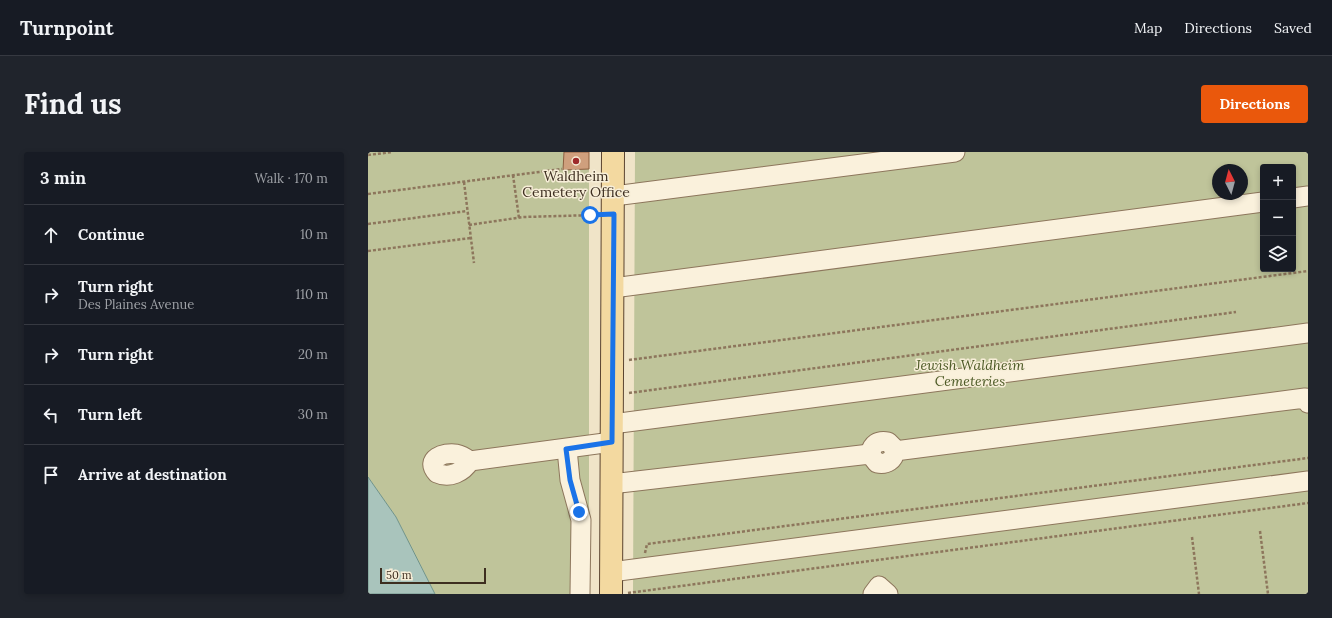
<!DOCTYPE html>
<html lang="en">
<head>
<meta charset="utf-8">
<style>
  body { margin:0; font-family:Lora,serif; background:#20242c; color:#f1f3f6 }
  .controls { position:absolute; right:12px; top:12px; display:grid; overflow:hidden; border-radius:4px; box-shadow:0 2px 6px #0003 }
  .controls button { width:36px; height:36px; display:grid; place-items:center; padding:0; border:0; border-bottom:1px solid #363941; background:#171b24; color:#f1f3f6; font:20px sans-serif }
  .compass { position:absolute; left:844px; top:12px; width:36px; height:36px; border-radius:50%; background:#171b24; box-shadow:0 2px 6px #0003; rotate:354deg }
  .scale { position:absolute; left:12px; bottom:10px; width:106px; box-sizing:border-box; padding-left:4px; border:2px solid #3d2e20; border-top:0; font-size:11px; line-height:14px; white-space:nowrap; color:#3d2e20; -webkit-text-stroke:3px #f7eed8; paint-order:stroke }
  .stop { position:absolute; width:12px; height:12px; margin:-9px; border:3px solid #1a73e8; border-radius:50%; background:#fff }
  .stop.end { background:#1a73e8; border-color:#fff; box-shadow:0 1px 4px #0008 }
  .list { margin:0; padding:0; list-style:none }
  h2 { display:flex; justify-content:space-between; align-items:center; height:52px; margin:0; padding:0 16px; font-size:17px }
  h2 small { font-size:13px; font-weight:400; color:#9ea1a6 }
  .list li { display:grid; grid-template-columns:26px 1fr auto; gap:12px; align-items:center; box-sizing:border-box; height:60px; padding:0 16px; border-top:1px solid #363941 }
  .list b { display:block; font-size:15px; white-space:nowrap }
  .list p { margin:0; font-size:13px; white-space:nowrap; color:#9ea1a6 }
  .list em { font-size:13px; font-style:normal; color:#9ea1a6 }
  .icon { flex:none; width:22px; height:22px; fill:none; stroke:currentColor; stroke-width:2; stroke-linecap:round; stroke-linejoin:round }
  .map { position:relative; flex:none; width:940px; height:442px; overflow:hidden; border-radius:4px }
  header { display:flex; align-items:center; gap:24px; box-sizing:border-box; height:56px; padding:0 20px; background:#171b24; border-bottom:1px solid #363941 }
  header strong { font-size:19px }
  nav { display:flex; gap:22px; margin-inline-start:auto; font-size:14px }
  .intro { display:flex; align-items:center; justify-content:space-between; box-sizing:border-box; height:96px; padding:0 24px }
  h1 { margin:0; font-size:28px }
  .button { padding:10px 18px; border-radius:4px; background:#ea580c; color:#fff; font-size:14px; font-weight:700 }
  main { display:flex; gap:24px; padding:0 24px }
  aside { flex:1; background:#171b24; border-radius:4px; box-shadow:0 2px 6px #0003 }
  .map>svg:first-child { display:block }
</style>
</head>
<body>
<header>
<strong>Turnpoint</strong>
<nav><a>Map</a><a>Directions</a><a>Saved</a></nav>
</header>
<div class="intro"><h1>Find us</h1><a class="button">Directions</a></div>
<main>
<aside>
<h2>3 min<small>Walk · 170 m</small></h2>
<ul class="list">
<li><svg class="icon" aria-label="ahead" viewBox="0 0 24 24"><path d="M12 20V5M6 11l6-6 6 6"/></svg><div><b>Continue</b></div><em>10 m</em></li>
<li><svg class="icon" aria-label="right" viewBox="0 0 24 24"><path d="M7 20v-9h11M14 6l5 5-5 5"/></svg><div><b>Turn right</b><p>Des Plaines Avenue</p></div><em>110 m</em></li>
<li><svg class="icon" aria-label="right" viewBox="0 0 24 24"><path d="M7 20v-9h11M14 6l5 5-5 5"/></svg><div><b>Turn right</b></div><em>20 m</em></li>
<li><svg class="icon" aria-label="left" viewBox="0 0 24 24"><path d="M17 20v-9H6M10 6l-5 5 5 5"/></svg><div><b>Turn left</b></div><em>30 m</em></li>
<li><svg class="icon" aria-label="arrive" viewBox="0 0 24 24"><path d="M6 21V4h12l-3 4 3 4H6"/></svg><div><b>Arrive at destination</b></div></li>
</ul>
</aside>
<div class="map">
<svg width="940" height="442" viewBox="0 0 940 442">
  <rect width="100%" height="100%" fill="#f0e4c8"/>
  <g fill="#bfc49a" fill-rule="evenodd">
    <polygon points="0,0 221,0 221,442 67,442 28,365 0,325"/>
    <path d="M267,0H940V442H265ZM895,15H925V117H895ZM850,18H874V42H850Z"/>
  </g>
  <polygon fill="#a9c4bc" stroke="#6f938a" points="0,325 28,365 67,442 0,442"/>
  <polygon fill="#cf9f7d" stroke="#8d5f41" points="196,0 221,0 221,17 195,18"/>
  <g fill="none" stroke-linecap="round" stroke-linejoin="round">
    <g stroke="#8d765c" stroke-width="21">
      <g id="minor">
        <polyline points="246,44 587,0"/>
        <polyline points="925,46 940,44"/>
        <polyline points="245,136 895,50"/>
        <polyline points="244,272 940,181"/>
        <polyline points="199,297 202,328 213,368 212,442"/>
        <path d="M502,302C504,292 510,288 520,290L525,295L527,299"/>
        <path d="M102,309C95,320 82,327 69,321C56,307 76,300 88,302C93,303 98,306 102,309L244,290"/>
        <path d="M243,332L502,302L509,311C519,313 526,308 527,299L937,246L940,251"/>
        <polyline points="243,420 940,329"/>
        <polyline points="505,442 511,434 520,442"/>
      </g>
    </g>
    <g stroke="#5b4430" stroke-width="24">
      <polyline id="major" points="243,442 245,0"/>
    </g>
    <g stroke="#8d765c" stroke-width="2.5" stroke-dasharray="3 2" stroke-linecap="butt">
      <polyline points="0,3 24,0"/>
      <polyline points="145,23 151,66"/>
      <polyline points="96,30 106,111"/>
      <polyline points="0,42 194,17"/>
      <polyline points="0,72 99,59"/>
      <polyline points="101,73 155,65 227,63"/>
      <polyline points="0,99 103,86"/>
      <polyline points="261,208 940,119"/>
      <polyline points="261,241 868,160"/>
      <polyline points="892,379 900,442"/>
      <polyline points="824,385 831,442"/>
      <polyline points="277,401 279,392 940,306"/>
      <polyline points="260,441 940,351"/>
    </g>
    <use href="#minor" stroke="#faf1dc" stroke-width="19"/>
    <use href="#major" stroke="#f3d9a0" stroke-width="22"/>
  </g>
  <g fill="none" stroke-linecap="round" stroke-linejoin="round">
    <polyline stroke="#1a73e8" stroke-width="5" points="211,360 202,328 198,297 244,290 246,62 222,63"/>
  </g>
  <circle fill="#9e2a2b" stroke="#f7eed8" stroke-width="1.5" cx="208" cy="9" r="4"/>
  <g text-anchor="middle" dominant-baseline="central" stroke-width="3" stroke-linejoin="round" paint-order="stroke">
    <g font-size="14" fill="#3d2e20" stroke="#f7eed8">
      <text x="208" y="24">Waldheim<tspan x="208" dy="16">Cemetery Office</tspan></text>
    </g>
    <g font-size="14" font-style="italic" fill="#4d5a26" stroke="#f7eed8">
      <text x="602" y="213">Jewish Waldheim<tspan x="602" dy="16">Cemeteries</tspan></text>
    </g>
  </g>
</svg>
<div class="controls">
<button>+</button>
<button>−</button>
<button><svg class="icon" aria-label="layers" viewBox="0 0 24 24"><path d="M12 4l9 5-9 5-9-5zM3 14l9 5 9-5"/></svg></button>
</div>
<svg class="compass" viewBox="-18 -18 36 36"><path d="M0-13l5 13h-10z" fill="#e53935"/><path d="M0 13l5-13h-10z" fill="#9ea1a6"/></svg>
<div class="scale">50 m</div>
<div class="stop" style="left:222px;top:63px"></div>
<div class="stop end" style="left:211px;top:360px"></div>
</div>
</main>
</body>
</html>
